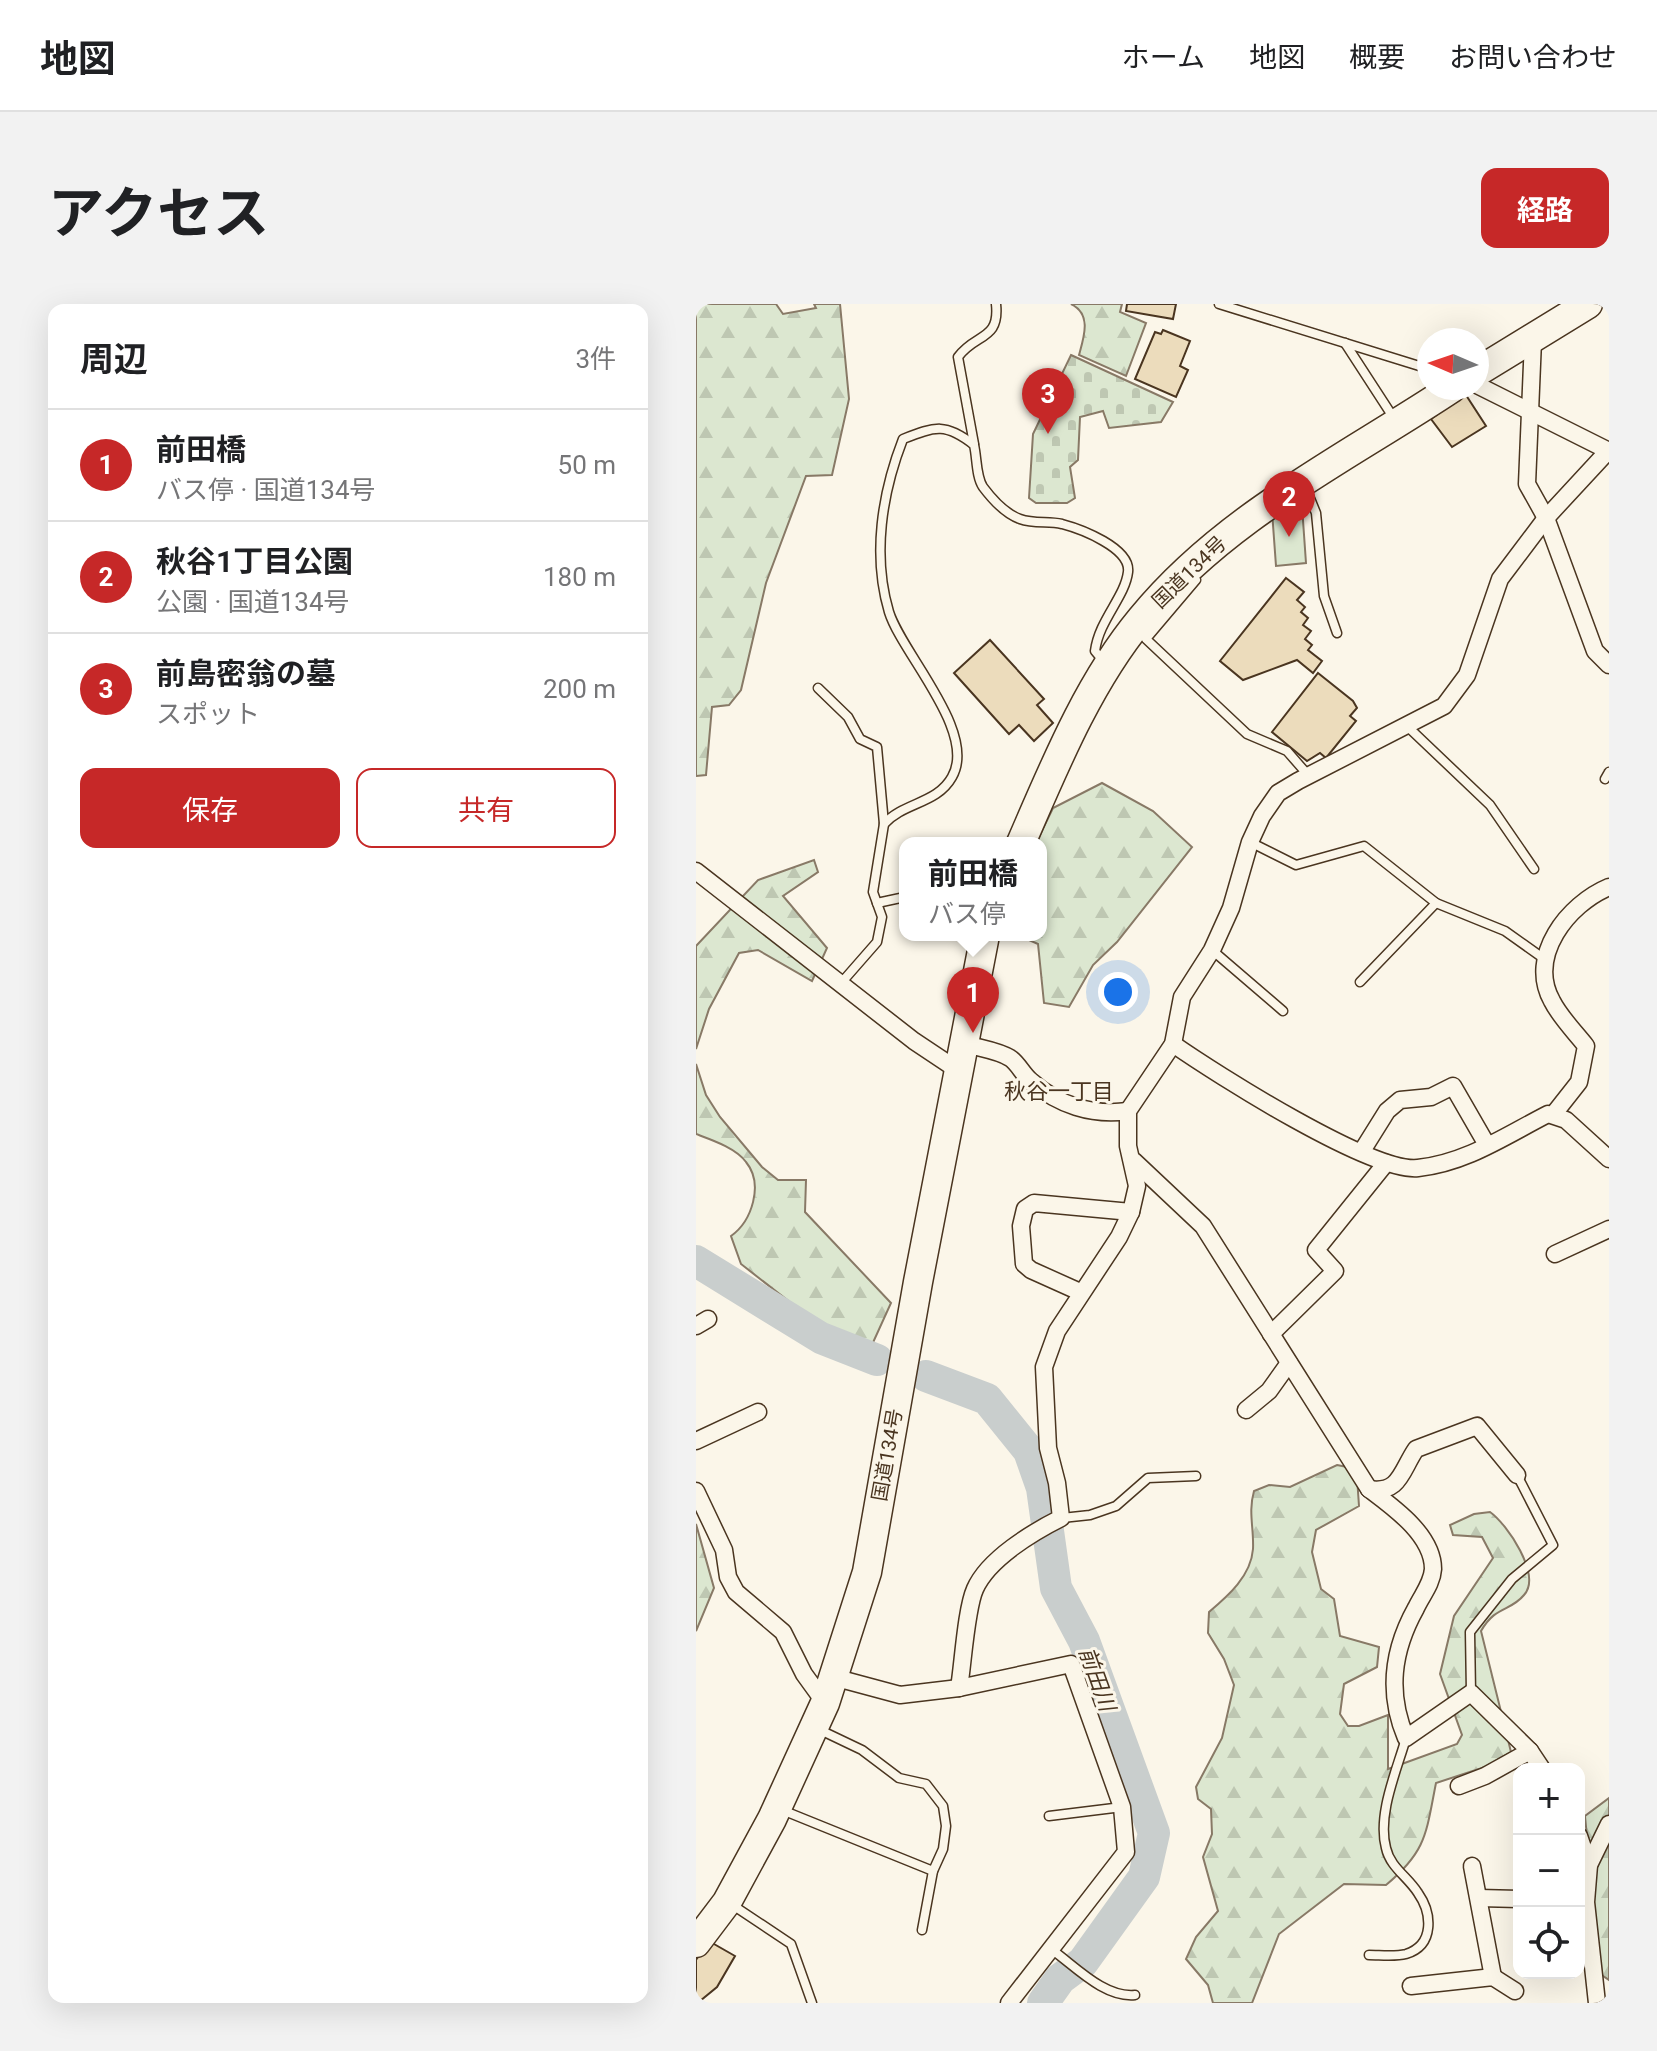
<!DOCTYPE html>
<html lang="ja">
<head>
<meta charset="utf-8">
<style>
  body { margin:0; font-family:Roboto,"Noto Sans JP",sans-serif; background:#f2f2f2; color:#202124 }
  .controls { position:absolute; right:24px; bottom:24px; display:grid; overflow:hidden; border-radius:16px; box-shadow:0 8px 32px #0002 }
  .controls button { width:72px; height:72px; display:grid; place-items:center; padding:0; border:0; border-bottom:2px solid #e0e0e0; background:#fff; color:#202124; font:40px sans-serif }
  .compass { position:absolute; left:721px; top:24px; width:72px; height:72px; border-radius:50%; background:#fff; box-shadow:0 8px 32px #0002; rotate:272deg }
  .you { position:absolute; left:422px; top:688px; width:28px; height:28px; margin:-20px; border:6px solid #fff; border-radius:50%; background:#1a73e8; box-shadow:0 0 0 12px #1a73e833 }
  .badge { display:grid; place-items:center; width:52px; height:52px; border-radius:50%; background:#c62828; color:#fff; font-size:26px; font-weight:700 }
  .pin { position:absolute; translate:-50% -66px; filter:drop-shadow(0 2px 4px #0008) }
  .pin::after { content:''; position:absolute; top:42px; width:28px; height:24px; background:inherit; clip-path:polygon(0 0,100% 0,50% 100%) }
  .popup { position:absolute; left:203px; top:533px; width:148px; height:104px; box-sizing:border-box; display:grid; place-content:center; border-radius:16px; background:#fff; filter:drop-shadow(0 2px 6px #0005); font-size:26px; white-space:nowrap; color:#757577 }
  .popup b { font-size:30px; color:#202124 }
  .popup::after { content:''; position:absolute; left:50%; top:100%; margin-left:-16px; border:16px solid transparent; border-top-color:#fff }
  .list { margin:0; padding:0; list-style:none }
  h2 { display:flex; justify-content:space-between; align-items:center; height:104px; margin:0; padding:0 32px; font-size:34px }
  h2 small { font-size:26px; font-weight:400; color:#757577 }
  .list li { display:grid; grid-template-columns:52px 1fr auto; gap:24px; align-items:center; box-sizing:border-box; height:112px; padding:0 32px; border-top:2px solid #e0e0e0 }
  .list b { display:block; font-size:30px; white-space:nowrap }
  .list p { margin:0; font-size:26px; white-space:nowrap; color:#757577 }
  .list em { font-size:26px; font-style:normal; color:#757577 }
  .actions { display:flex; gap:16px; padding:24px 32px }
  .actions a { flex:1; padding:18px 0; border:2px solid #c62828; border-radius:16px; text-align:center; font-size:28px; color:#c62828 }
  .actions .main { background:#c62828; color:#fff }
  .icon { flex:none; width:44px; height:44px; fill:none; stroke:currentColor; stroke-width:2; stroke-linecap:round; stroke-linejoin:round }
  .map { position:relative; flex:none; width:913px; height:1699px; overflow:hidden; border-radius:16px }
  header { display:flex; align-items:center; gap:48px; box-sizing:border-box; height:112px; padding:0 40px; background:#fff; border-bottom:2px solid #e0e0e0 }
  header strong { font-size:38px }
  nav { display:flex; gap:44px; margin-inline-start:auto; font-size:28px }
  .intro { display:flex; align-items:center; justify-content:space-between; box-sizing:border-box; height:192px; padding:0 48px }
  h1 { margin:0; font-size:56px }
  .button { padding:20px 36px; border-radius:16px; background:#c62828; color:#fff; font-size:28px; font-weight:700 }
  main { display:flex; gap:48px; padding:0 48px }
  aside { flex:1; background:#fff; border-radius:16px; box-shadow:0 8px 32px #0002 }
  .map>svg:first-child { display:block }
</style>
</head>
<body>
<header>
<strong>地図</strong>
<nav><a>ホーム</a><a>地図</a><a>概要</a><a>お問い合わせ</a></nav>
</header>
<div class="intro"><h1>アクセス</h1><a class="button">経路</a></div>
<main>
<aside>
<h2>周辺<small>3件</small></h2>
<ul class="list">
<li><span class="badge">1</span><div><b>前田橋</b><p>バス停 · 国道134号</p></div><em>50 m</em></li>
<li><span class="badge">2</span><div><b>秋谷1丁目公園</b><p>公園 · 国道134号</p></div><em>180 m</em></li>
<li><span class="badge">3</span><div><b>前島密翁の墓</b><p>スポット</p></div><em>200 m</em></li>
</ul>
<div class="actions"><a class="main">保存</a><a>共有</a></div>
</aside>
<div class="map">
<svg width="913" height="1699" viewBox="0 0 913 1699">
  <defs>
    <pattern id="forest-firs" width="22" height="20" patternUnits="userSpaceOnUse" patternTransform="scale(2)"><rect width="22" height="20" fill="#dce7d0"/><path d="M5 1l3.5 6h-7zM16 11l3.5 6h-7z" fill="#bec7b2"/></pattern>
    <pattern id="cemetery-stones" width="16" height="16" patternUnits="userSpaceOnUse" patternTransform="scale(2)"><rect width="16" height="16" fill="#dce7d0"/><path d="M2 7V4a2 2 0 0 1 4 0v3zM10 15v-3a2 2 0 0 1 4 0v3z" fill="#bec7b2"/></pattern>
  </defs>
  <rect width="100%" height="100%" fill="#fbf6e9"/>
  <g fill="url(#forest-firs)" stroke="#887966" stroke-width="2">
    <polygon points="0,0 80,0 87,10 120,4 118,0 144,0 153,95 136,171 110,172 70,279 45,386 33,401 16,403 10,471 0,472"/>
    <path d="M375,0H426L424,8L450,19L430,72L383,51C388,33 396,10 375,0Z"/>
    <polygon points="406,479 457,507 496,543 421,638 397,661 373,703 348,699 342,640 322,631 345,631 345,539 340,539 357,504"/>
    <polygon points="118,556 122,568 87,592 131,644 116,677 62,646 43,649 13,705 0,745 0,642 62,576"/>
    <path d="M0,760L10,791L24,813L66,863L82,876H110L109,908L195,999L175,1043L136,1031L45,960L35,932C56,917 68,880 50,858C40,844 16,836 0,830Z"/>
    <path d="M641,1161L651,1163L661,1173L663,1202L620,1226L616,1248L625,1285L638,1295L644,1332L683,1343L681,1363L648,1380L644,1410L652,1422H663L692,1411V1465L761,1440L766,1431L744,1370L758,1312L797,1254L786,1233L757,1231L754,1221L778,1210L794,1208C811,1220 846,1271 828,1291C814,1308 800,1301 785,1327L815,1448L789,1463L740,1479C730,1529 731,1547 690,1581L648,1580L583,1630L556,1699H517L512,1681L490,1655L500,1633L522,1607L507,1553L516,1530L515,1505L502,1495L500,1483L526,1434L538,1381L528,1355L512,1329L513,1308C532,1292 555,1272 557,1245C558,1224 552,1208 558,1187L573,1181L594,1183Z"/>
    <polygon points="0,1220 18,1284 0,1327"/>
    <polygon points="913,1494 913,1676 904,1670 889,1512"/>
  </g>
  <polygon fill="url(#cemetery-stones)" stroke="#887966" stroke-width="2" points="375,51 477,98 465,118 413,124 407,107 384,113 382,156 374,163 379,194 371,199 340,199 333,194 337,130"/>
  <polygon fill="#dce7d0" stroke="#887966" stroke-width="2" points="605,188 610,259 580,262 576,207"/>
  <g fill="none" stroke-linecap="round" stroke-linejoin="round">
    <g stroke="#c9cecd" stroke-width="32">
      <polyline points="0,957 125,1034 181,1056"/>
      <polyline points="230,1072 291,1095 333,1147 346,1184 360,1284 388,1337 458,1529 448,1573 387,1658 364,1675 347,1699"/>
    </g>
  </g>
  <g fill="#ecdcbc" stroke="#4a3520" stroke-width="2">
    <polygon points="431,0 480,0 477,15 430,7"/>
    <polygon points="467,26 494,37 484,62 492,66 480,93 439,75 459,28 465,30"/>
    <polygon points="768,88 790,122 756,143 735,115 742,110 740,106"/>
    <polygon points="590,274 608,288 601,296 609,303 605,308 612,314 607,321 615,327 609,335 616,341 612,346 626,357 617,369 601,356 547,376 524,357"/>
    <polygon points="294,336 348,395 341,401 357,419 338,437 323,421 313,430 258,369"/>
    <polygon points="622,369 657,397 661,404 654,412 660,417 630,454 624,449 611,457 576,428"/>
    <polygon points="11,1636 39,1652 21,1683 4,1697 0,1694 0,1656"/>
  </g>
  <g fill="none" stroke-linecap="round" stroke-linejoin="round">
    <g stroke="#4a3520" stroke-width="11">
      <g id="service">
        <polyline points="523,0 733,65"/>
        <polyline points="649,39 699,116"/>
        <path d="M278,140L262,53C279,29 304,37 300,0"/>
        <polyline points="609,182 620,209 628,292 641,329"/>
        <polyline points="500,276 450,335 551,430 591,447 612,471"/>
        <polyline points="122,384 152,413 164,435 181,443 188,520 177,588 186,613 181,638 146,678"/>
        <polyline points="712,423 794,501 838,565"/>
        <polyline points="909,475 913,468"/>
        <path d="M188,520C208,498 241,500 256,473C282,428 206,350 193,308C176,251 186,189 207,135C240,122 250,119 278,141C281,153 280,173 287,183C296,195 310,210 324,215C338,220 352,217 366,220C385,225 435,244 432,268C429,293 403,316 399,347L409,359"/>
        <polyline points="554,538 600,561 668,542 740,599 809,627 847,654"/>
        <polyline points="181,599 209,593"/>
        <polyline points="516,646 587,707"/>
        <polyline points="664,678 740,599"/>
        <polyline points="366,1214 394,1211 420,1202 452,1174 500,1172"/>
        <polyline points="775,1389 774,1328 816,1275 857,1241 821,1171"/>
        <polyline points="122,1425 166,1446 203,1474 230,1480 247,1502 250,1522 247,1545 237,1567 226,1626"/>
        <polyline points="86,1506 237,1567"/>
        <polyline points="353,1512 426,1503"/>
        <polyline points="35,1600 95,1640 116,1699"/>
        <path d="M355,1645C379,1662 408,1694 439,1691"/>
        <path d="M673,1651C684,1651 699,1653 710,1650C739,1641 736,1609 722,1589C712,1573 694,1563 690,1544C681,1510 701,1466 710,1434"/>
      </g>
    </g>
    <g stroke="#4a3520" stroke-width="19">
      <g id="minor">
        <polyline points="837,36 831,180 850,214 899,347 913,361"/>
        <polyline points="781,81 913,147"/>
        <polyline points="0,567 218,737 263,767"/>
        <path d="M267,739C281,744 302,746 314,754C322,759 327,771 335,777C362,801 396,812 432,807"/>
        <path d="M477,740C520,770 676,869 722,864C770,859 809,832 852,810L870,816L913,855"/>
        <path d="M857,811L883,778L890,742C879,728 864,713 856,697C831,652 872,600 913,583"/>
        <polyline points="666,847 691,807 704,796 735,793 757,782 791,841"/>
        <path d="M438,857L507,922L673,1185C697,1203 737,1231 737,1265C736,1280 726,1291 720,1304C696,1347 691,1389 710,1434L775,1389L834,1447L846,1465"/>
        <polyline points="859,950 913,925"/>
        <polyline points="384,988 335,966 328,960 325,922 329,905 338,899 435,908"/>
        <polyline points="0,1022 12,1015"/>
        <polyline points="575,1030 639,967 620,946 690,859"/>
        <polyline points="550,1106 573,1087 593,1059"/>
        <polyline points="0,1137 62,1108"/>
        <path d="M673,1185C704,1190 705,1167 720,1145L781,1122L821,1171"/>
        <polyline points="0,1187 28,1246 32,1273 40,1288 87,1328 108,1370 129,1399"/>
        <polyline points="137,1373 204,1391 263,1384 375,1360 426,1503 430,1548 313,1699"/>
        <path d="M263,1384C267,1360 270,1305 279,1285C292,1255 337,1228 365,1214L361,1179L352,1144L348,1063L361,1027L423,933L435,908L441,882L432,842V807L477,740L486,693L516,646L535,604L554,538L566,512L582,489L602,477L748,402L771,371L804,275L850,214L912,147"/>
        <polyline points="763,1482 789,1472 834,1447"/>
        <polyline points="883,1532 893,1561"/>
        <polyline points="776,1562 797,1673"/>
        <polyline points="783,1594 823,1595"/>
        <polyline points="715,1682 797,1673 819,1687"/>
        <polyline points="901,1699 890,1598 893,1561 913,1520"/>
      </g>
    </g>
    <g stroke="#4a3520" stroke-width="31">
      <g id="trunk">
        <polyline points="781,68 892,0"/>
        <path d="M325,539C358,463 392,379 445,315C528,213 649,155 756,84"/>
        <polyline points="0,1639 31,1598 76,1515 129,1399 171,1268 222,978 289,631"/>
      </g>
    </g>
    <use href="#service" stroke="#fbf6e9" stroke-width="8"/>
    <use href="#minor" stroke="#fbf6e9" stroke-width="16"/>
    <use href="#trunk" stroke="#fbf6e9" stroke-width="28"/>
  </g>
  <g text-anchor="middle" dominant-baseline="central" stroke-width="6" stroke-linejoin="round" paint-order="stroke">
    <g font-size="20" fill="#4a3520" stroke="#fbf6e9">
      <text transform="translate(493 268) rotate(-44)">国道134号</text>
      <text transform="translate(191 1151) rotate(-80)">国道134号</text>
    </g>
    <g font-size="22" fill="#4a3520" stroke="#fbf6e9">
      <text x="363" y="787">秋谷一丁目</text>
    </g>
    <g font-size="22" font-style="italic" fill="#4a3520" stroke="#fbf6e9">
      <text transform="translate(401 1375) rotate(70)">前田川</text>
    </g>
  </g>
</svg>
<div class="controls">
<button>+</button>
<button>−</button>
<button><svg class="icon" aria-label="locate" viewBox="0 0 24 24"><circle cx="12" cy="12" r="6"/><path d="M12 2v4M12 18v4M2 12h4M18 12h4"/></svg></button>
</div>
<svg class="compass" viewBox="-18 -18 36 36"><path d="M0-13l5 13h-10z" fill="#e53935"/><path d="M0 13l5-13h-10z" fill="#757577"/></svg>
<div class="you"></div>
<div class="pin badge" style="left:277px;top:729px">1</div>
<div class="popup"><b>前田橋</b>バス停</div>
<div class="pin badge" style="left:593px;top:233px">2</div>
<div class="pin badge" style="left:352px;top:130px">3</div>
</div>
</main>
</body>
</html>
